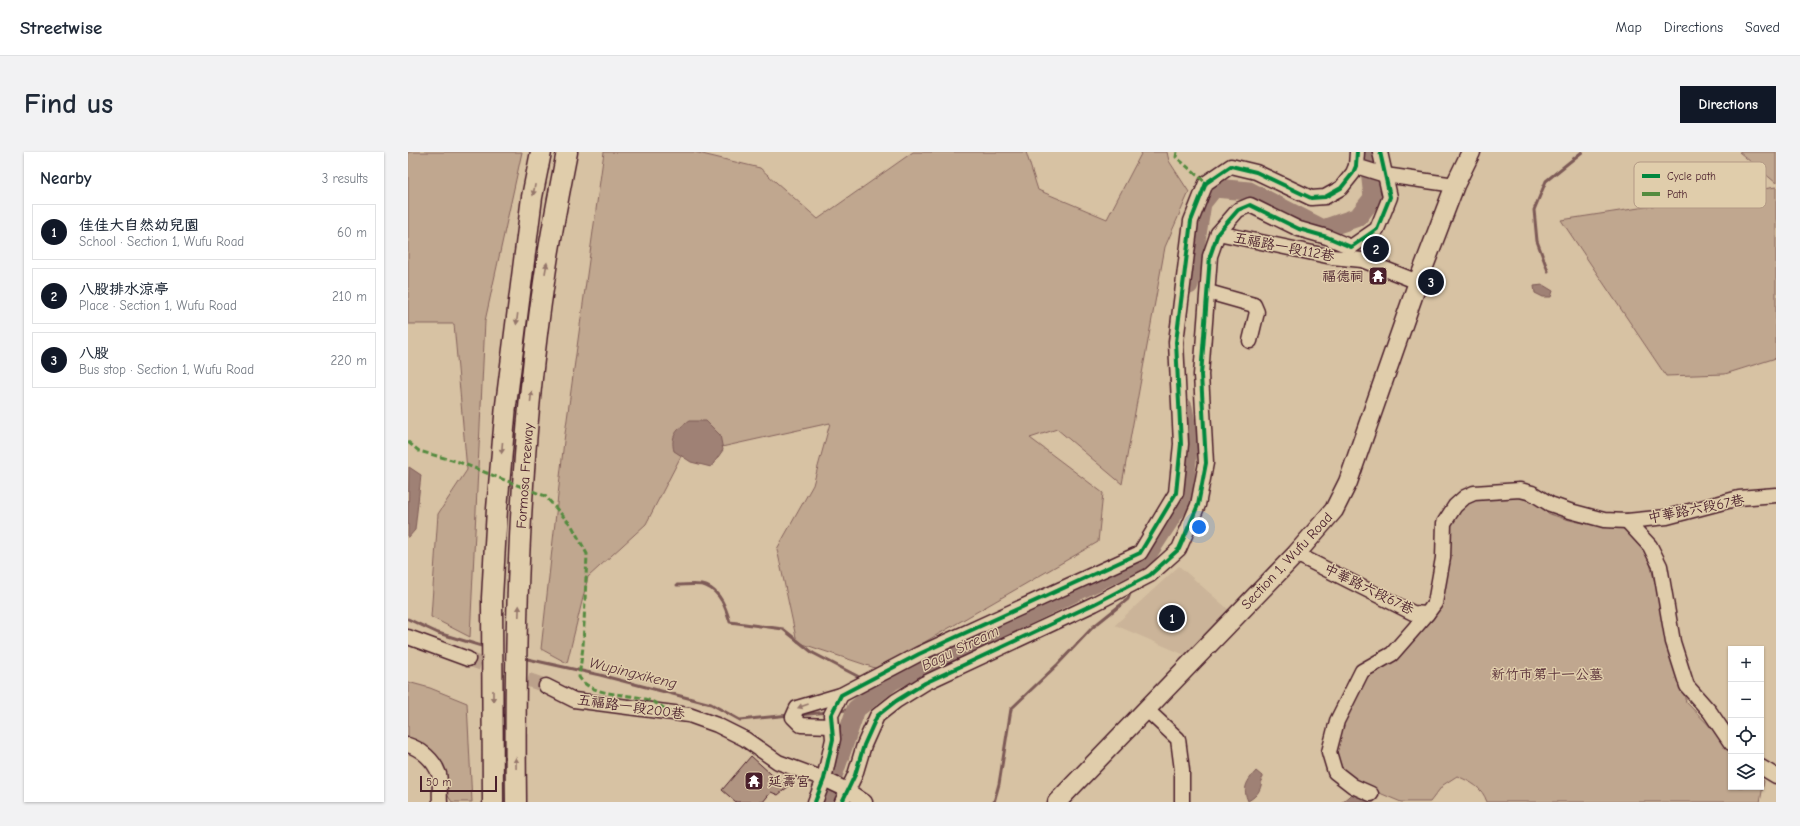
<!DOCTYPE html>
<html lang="en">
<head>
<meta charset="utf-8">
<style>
  body { margin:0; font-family:"Comic Neue","LXGW WenKai TC",sans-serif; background:#f2f2f3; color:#1f2937 }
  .controls { position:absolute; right:12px; bottom:12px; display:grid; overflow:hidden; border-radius:0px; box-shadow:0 1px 3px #0004 }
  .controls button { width:36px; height:36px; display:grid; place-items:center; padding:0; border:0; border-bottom:1px solid #e0e1e3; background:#fff; color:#1f2937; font:20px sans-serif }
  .scale { position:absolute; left:12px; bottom:10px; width:77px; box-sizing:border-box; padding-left:4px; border:2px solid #4a1f2b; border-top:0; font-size:11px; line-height:14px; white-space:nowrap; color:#4a1f2b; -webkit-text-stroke:3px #e0cdab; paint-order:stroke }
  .you { position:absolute; left:791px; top:375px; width:14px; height:14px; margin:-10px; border:3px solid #fff; border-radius:50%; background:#1a73e8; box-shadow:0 0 0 6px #1a73e833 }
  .badge { display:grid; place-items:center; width:26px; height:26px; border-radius:50%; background:#111827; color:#fff; font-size:13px; font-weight:700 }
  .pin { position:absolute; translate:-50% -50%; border:2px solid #fff; box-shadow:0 1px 4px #0006 }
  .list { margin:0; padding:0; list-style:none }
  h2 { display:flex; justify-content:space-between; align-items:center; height:52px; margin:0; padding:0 16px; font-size:17px }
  h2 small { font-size:13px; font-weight:400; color:#747a83 }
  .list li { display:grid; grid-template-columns:26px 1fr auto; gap:12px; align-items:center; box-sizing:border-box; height:56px; margin:0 8px 8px; padding:0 8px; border:1px solid #e0e1e3; border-radius:0px }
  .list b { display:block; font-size:15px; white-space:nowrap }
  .list p { margin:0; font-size:13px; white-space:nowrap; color:#747a83 }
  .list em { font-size:13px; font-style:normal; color:#747a83 }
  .icon { flex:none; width:22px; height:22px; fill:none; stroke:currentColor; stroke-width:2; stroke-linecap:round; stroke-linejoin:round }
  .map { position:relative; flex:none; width:1368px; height:650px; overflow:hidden; border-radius:0px }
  header { display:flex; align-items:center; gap:24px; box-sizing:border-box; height:56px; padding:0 20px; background:#fff; border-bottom:1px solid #e0e1e3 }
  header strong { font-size:19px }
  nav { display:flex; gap:22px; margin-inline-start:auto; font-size:14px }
  .intro { display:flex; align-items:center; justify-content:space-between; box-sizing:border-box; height:96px; padding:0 24px }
  h1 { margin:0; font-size:28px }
  .button { padding:10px 18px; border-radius:0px; background:#111827; color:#fff; font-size:14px; font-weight:700 }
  main { display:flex; gap:24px; padding:0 24px }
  aside { flex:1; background:#fff; border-radius:0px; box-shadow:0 1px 3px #0004 }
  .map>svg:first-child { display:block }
</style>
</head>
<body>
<header>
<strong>Streetwise</strong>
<nav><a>Map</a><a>Directions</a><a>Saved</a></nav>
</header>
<div class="intro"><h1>Find us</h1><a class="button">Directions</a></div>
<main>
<aside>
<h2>Nearby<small>3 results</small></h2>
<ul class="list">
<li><span class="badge">1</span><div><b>佳佳大自然幼兒園</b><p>School · Section 1, Wufu Road</p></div><em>60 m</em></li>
<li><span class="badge">2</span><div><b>八股排水涼亭</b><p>Place · Section 1, Wufu Road</p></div><em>210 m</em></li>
<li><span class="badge">3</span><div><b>八股</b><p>Bus stop · Section 1, Wufu Road</p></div><em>220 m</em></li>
</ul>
</aside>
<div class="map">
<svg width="1368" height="650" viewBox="0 0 1368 650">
  <rect width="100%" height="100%" fill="#d7c2a3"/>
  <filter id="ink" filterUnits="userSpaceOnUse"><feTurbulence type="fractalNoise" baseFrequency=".025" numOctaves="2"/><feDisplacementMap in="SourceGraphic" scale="8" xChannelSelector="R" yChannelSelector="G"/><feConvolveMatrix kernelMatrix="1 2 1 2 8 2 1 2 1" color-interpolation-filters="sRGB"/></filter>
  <g filter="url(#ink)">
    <polygon fill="#cbb499" points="771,414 821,458 777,503 707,473"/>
    <g fill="#c0a78f" stroke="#85635d">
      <polygon points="0,0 114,0 77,169 62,485 23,465 30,362 59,318 46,172 0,172"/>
      <polygon points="196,0 286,0 352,16 410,67 505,0 618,0 630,38 699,67 734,0 759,0 761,9 781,40 757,95 714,332 649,277 622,286 695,341 690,390 470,517 389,490 369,397 405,333 422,271 273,304 238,372 180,425 159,511 133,497 156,289"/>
      <polygon points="1331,0 1368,0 1368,31"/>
      <polygon points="1368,35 1368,206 1317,222 1258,224 1153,68"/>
      <path d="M1100,344C1109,346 1119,346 1127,351C1133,354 1136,360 1142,362C1171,373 1203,375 1233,377L1278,550L1323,596V635H1353V626L1356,629L1352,650H1079C1074,635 1063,630 1049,624L1035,633L1022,650H993L943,629L930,619L926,590L956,522L1010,477H1016L1025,466L1035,435L1042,371L1061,349Z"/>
      <polygon points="0,530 22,536 59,551 64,650 44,650 4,590 0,589"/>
    </g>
    <g fill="#9f8174" stroke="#7d5a57">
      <polygon points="1135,133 1145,139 1143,145 1135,145 1127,141 1126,134"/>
      <path d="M281,269H298L312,283L315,298L303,315L283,310L266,299C262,284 269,277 281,269Z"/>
      <polygon points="1,315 13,323 7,378 0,386"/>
      <path d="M848,619L854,624C854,636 851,643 840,649C834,636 839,629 848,619Z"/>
      <polygon points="947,639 965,648 966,650 934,650"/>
    </g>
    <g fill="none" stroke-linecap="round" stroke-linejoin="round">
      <g stroke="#7d5a57" stroke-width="3">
        <polyline points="1140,119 1129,89 1126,58 1138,29 1174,0"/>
        <polyline points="730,423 737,406"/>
        <path d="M269,433C278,433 291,431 298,434C313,440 318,457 322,470L375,477L405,501L453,526"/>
        <polyline points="0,467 30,481 77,495"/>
        <polyline points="115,506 192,523 303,552 332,568 382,563"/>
        <polyline points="465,532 474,536"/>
        <polyline points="429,559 448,557"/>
        <polyline points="391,563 420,560"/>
        <polyline points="586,650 591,632 603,557 650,512 685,475 720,447 723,439"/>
      </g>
      <g stroke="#9f8174" stroke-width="19">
        <polyline points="781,133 794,51 806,36 841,39 915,77 950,65 965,46 960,0"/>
        <polyline points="416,650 448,557 484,529 737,406 775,347 781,288 775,255"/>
      </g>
    </g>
    <g fill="#b09481" stroke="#4a1f2b">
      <polygon points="965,89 975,94 971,104 961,100"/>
      <polygon points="969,119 975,125 970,130 964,124"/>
      <polygon points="343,604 373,631 379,625 384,627 381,634 370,643 363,640 355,650 328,650 314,638"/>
    </g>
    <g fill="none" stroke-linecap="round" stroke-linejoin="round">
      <polyline stroke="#bba18b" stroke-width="14" stroke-dasharray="14 7" stroke-linecap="butt" points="60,507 138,534"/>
      <g stroke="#4a1f2b" stroke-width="17">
        <g id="minor">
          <polyline points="948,14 977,23 1047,33"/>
          <polyline points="810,81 924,105 954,108 1010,130"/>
          <polyline points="800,140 846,153 849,160 842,189"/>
          <polyline points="1219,369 1242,394 1252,414 1265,490 1279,534 1302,560 1323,591"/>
          <polyline points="888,402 1005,461 1019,462 1027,451 1035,406 1036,371 1047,354 1057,345 1066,341 1112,338 1124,341 1142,352 1162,359 1196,368 1219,369 1259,365 1331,346 1368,343"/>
          <polyline points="0,485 60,507"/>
          <polyline points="138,534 166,548 281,563 309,573 337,587 370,610 416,627 439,638 457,650"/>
          <polyline points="738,557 770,587 774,618 774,650"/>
          <polyline points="424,574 393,573 385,565 389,556 433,543 511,502 732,401 768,341 773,292 768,190 783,69 798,31 823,14 848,20 903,46 917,45 933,36 945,21 948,14 949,0"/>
          <path d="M0,593C13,597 26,608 31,622C33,630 31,641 32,650"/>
          <polyline points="1353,615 1368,624"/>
          <polyline points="963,642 945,634 927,620 921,600 929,569 954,519 984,502 1019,462"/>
          <polyline points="407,650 416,627 425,587 423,563 433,543"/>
          <polyline points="434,650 447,623 456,593 469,564 488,549 517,531 686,452 742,423 771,397 790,353 798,311 793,223 802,104 810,81 830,58 842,53 891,77 919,85 943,95 969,77 982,45 972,0"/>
        </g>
      </g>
      <g stroke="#4a1f2b" stroke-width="21">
        <polyline id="major" points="649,650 888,402 926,358 940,330 1010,130 1047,33 1063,0"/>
      </g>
      <g stroke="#4a1f2b" stroke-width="23">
        <g id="highway">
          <polyline points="85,650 84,446 89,357 98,253 124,45 133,0"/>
          <path d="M108,650C106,476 111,295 137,123C143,82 151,41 159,0"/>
        </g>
      </g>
      <use href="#minor" stroke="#e0cdab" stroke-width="14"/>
      <use href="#major" stroke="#e0cdab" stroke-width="18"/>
      <use href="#highway" stroke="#e0cdab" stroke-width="20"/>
      <g stroke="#548b3f" stroke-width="3" stroke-dasharray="6 3" stroke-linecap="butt">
        <polyline points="769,0 768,5 798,31"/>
        <path d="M0,290L11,299L51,310L137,344L164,374L179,402L175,495L171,525C185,546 219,540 240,548C248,550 255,556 262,560"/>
      </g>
      <g stroke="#e0cdab" stroke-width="6">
        <g id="cycleway">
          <polyline points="407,650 416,627 425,587 423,563 433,543 511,502 732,401 768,341 773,292 768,190 783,69 798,31 823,14 848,20 903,46 917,45 933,36 945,21 948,14 949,0"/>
          <polyline points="434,650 447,623 456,593 469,564 488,549 517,531 686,452 742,423 771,397 790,353 798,311 793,223 802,104 810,81 830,58 842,53 891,77 919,85 943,95 969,77 982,45 972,0"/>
        </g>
      </g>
      <use href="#cycleway" stroke="#00873e" stroke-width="4"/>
    </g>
    <defs><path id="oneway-solid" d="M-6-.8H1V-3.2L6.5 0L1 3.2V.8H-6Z"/></defs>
    <g fill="#95766b">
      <use href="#oneway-solid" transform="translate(126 38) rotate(101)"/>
      <use href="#oneway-solid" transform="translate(138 116) rotate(-80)"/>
      <use href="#oneway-solid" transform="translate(109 167) rotate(97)"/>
      <use href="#oneway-solid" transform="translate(123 245) rotate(-84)"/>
      <use href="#oneway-solid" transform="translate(94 296) rotate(95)"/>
      <use href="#oneway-solid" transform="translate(111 459) rotate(-88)"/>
      <use href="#oneway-solid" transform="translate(85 544) rotate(90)"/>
      <use href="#oneway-solid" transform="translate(395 554) rotate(160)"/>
      <use href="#oneway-solid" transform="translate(108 611) rotate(-91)"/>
    </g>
  </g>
  <defs>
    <g id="temple-square" transform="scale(1)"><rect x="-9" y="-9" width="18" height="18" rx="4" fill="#4a1f2b" stroke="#e0cdab"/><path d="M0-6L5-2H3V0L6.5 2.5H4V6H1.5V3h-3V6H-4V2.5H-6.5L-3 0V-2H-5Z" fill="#fff"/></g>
  </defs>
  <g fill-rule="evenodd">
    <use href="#temple-square" x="970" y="124"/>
    <use href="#temple-square" x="346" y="629"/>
  </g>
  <g text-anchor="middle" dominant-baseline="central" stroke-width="3" stroke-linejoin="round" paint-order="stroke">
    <g font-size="14" fill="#4a1f2b" stroke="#e0cdab">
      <text transform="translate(876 95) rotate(11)">五福路一段112巷</text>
      <text transform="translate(117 324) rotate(-86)">Formosa Freeway</text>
      <text transform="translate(1288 357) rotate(-11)">中華路六段67巷</text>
      <text transform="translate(879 409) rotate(-47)">Section 1, Wufu Road</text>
      <text transform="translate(961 437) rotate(26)">中華路六段67巷</text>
      <text transform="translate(223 555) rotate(8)">五福路一段200巷</text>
    </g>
    <g font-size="14" fill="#4a1f2b" stroke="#e0cdab" text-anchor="end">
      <text x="956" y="124">福德祠</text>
      <text x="360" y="629" text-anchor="start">延壽宮</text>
    </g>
    <g font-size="14" fill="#5c333a" stroke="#e0cdab">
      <text x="1139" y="522">新竹市第十一公墓</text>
    </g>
    <g font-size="15" font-style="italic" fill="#5b333a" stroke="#e0cdab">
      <text transform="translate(552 496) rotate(-26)">Bagu Stream</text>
      <text transform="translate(225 521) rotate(14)">Wupingxikeng</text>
    </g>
  </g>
  <rect x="1226" y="10" width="132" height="46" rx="6" fill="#e0cdab" stroke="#b39985" stroke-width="1"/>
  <rect x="1234" y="22" width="18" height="4" fill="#00873e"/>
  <rect x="1234" y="40" width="18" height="4" fill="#548b3f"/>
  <g font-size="11" fill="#4a1f2b">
    <text x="1259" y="28">Cycle path</text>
    <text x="1259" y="46">Path</text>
  </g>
</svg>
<div class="controls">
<button>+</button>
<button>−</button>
<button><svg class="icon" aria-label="locate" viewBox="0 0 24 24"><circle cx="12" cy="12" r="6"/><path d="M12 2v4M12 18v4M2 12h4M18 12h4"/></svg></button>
<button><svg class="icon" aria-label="layers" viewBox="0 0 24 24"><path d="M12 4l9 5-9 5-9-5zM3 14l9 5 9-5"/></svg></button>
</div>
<div class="scale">50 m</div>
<div class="you"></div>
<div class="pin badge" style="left:764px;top:466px">1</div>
<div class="pin badge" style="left:968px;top:97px">2</div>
<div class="pin badge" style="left:1023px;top:130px">3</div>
</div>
</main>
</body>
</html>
